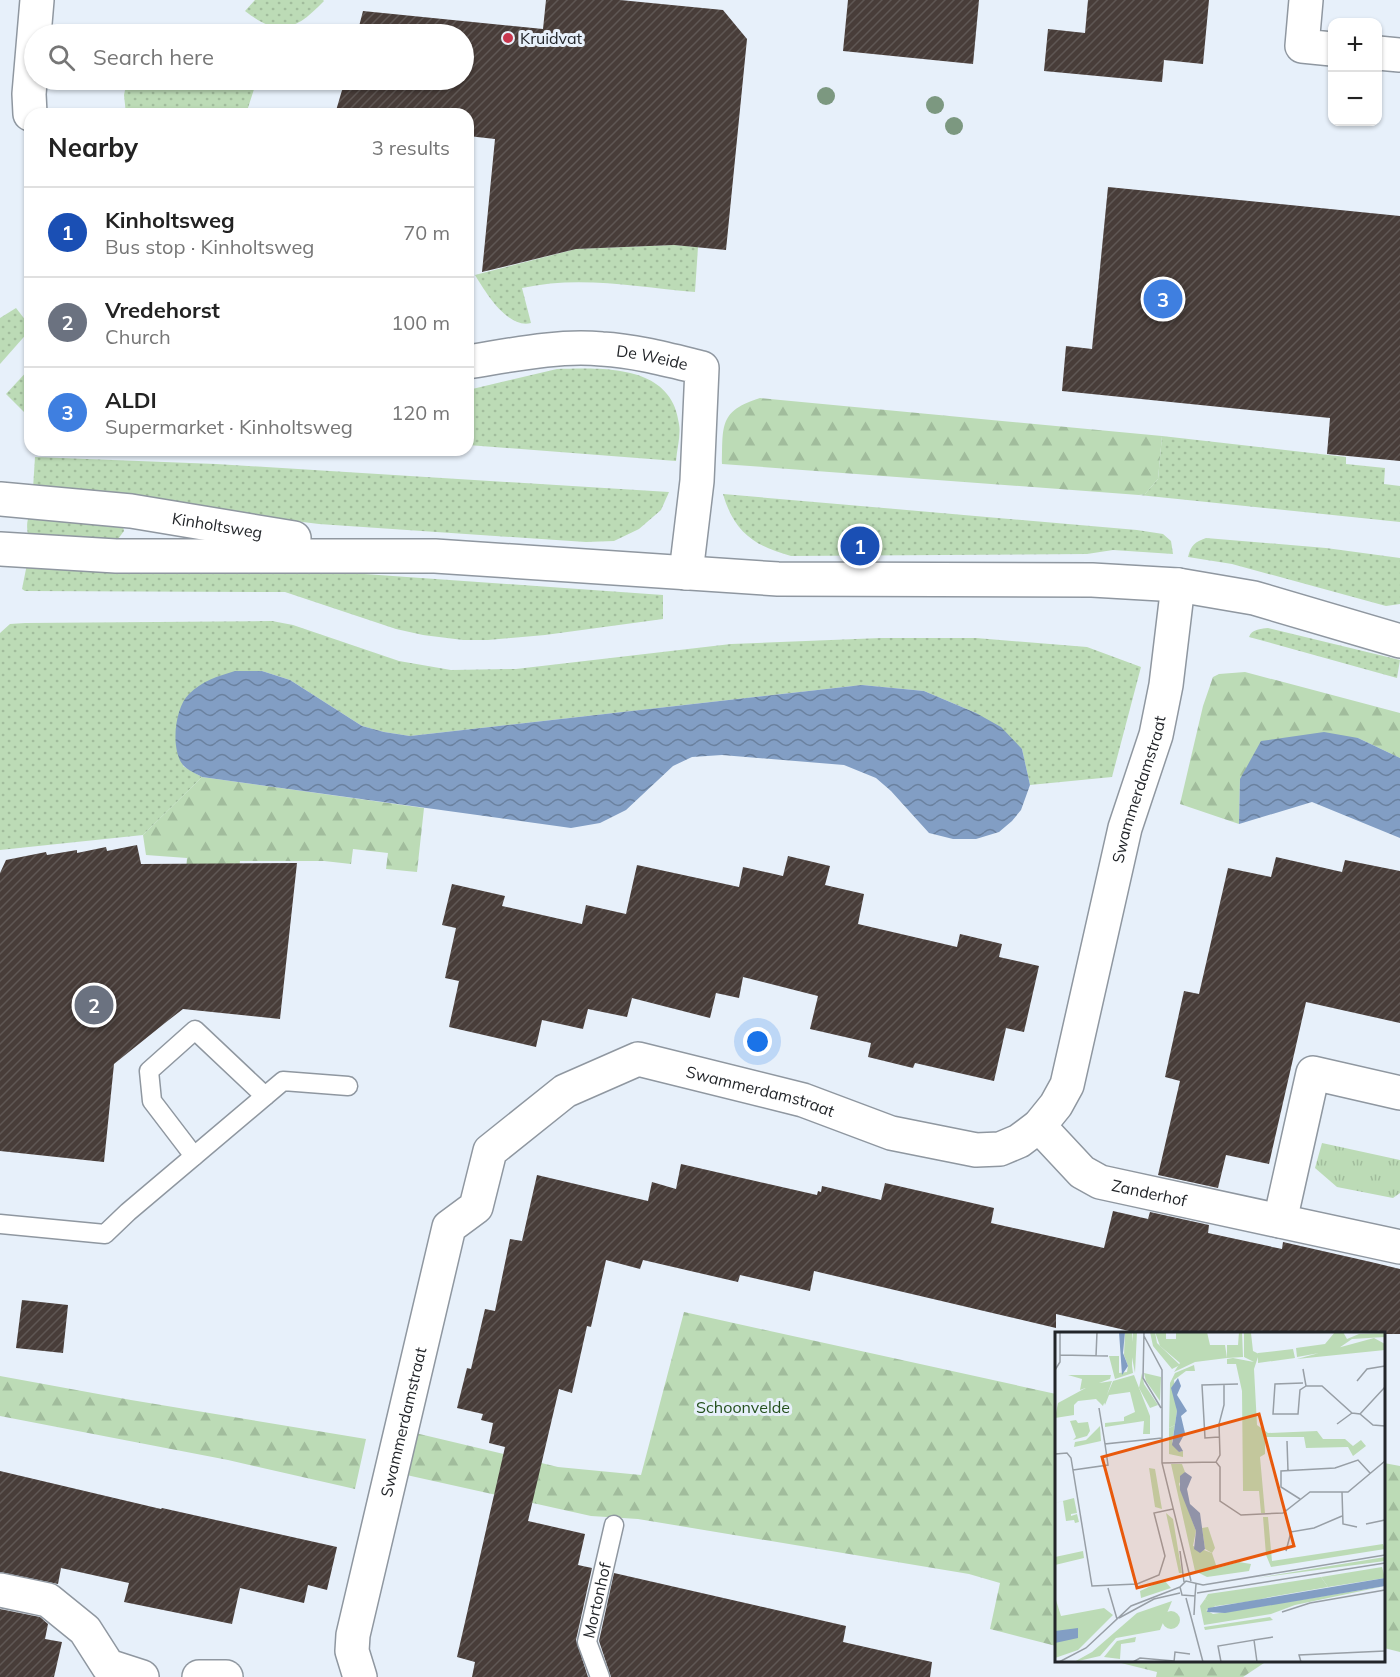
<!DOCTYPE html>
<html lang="en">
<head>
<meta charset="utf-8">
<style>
  body { margin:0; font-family:Mulish,sans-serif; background:#f6f6f6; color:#222 }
  .controls { position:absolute; right:18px; top:18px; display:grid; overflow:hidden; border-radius:12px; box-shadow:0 2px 4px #0004 }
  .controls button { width:54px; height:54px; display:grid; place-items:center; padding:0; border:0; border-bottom:2px solid #e0e0e0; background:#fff; color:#222; font:30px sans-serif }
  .you { position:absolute; left:758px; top:1042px; width:21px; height:21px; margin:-15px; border:4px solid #fff; border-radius:50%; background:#1a73e8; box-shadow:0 0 0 9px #1a73e833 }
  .badge { display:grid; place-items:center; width:39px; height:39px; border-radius:50%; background:#c8374e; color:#fff; font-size:20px; font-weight:700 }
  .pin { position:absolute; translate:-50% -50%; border:3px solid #fff; box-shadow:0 2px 6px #0006 }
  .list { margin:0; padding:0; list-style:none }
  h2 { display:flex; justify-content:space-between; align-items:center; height:78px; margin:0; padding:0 24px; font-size:26px }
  h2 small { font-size:20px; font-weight:400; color:#767676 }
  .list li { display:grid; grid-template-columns:39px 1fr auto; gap:18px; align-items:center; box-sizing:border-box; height:90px; padding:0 24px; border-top:2px solid #e0e0e0 }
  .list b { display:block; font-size:22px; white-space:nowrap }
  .list p { margin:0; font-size:20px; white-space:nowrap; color:#767676 }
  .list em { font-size:20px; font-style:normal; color:#767676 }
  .icon { flex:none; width:33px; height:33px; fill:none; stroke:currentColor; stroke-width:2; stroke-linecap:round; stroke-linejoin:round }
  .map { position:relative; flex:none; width:1400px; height:1677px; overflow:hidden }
  .search { position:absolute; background:#fff; box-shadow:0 2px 4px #0004; left:24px; top:24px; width:450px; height:66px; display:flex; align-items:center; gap:15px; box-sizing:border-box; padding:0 21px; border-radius:33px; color:#767676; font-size:22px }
  .panel { position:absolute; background:#fff; box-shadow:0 2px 4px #0004; left:24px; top:108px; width:450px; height:348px; border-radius:18px }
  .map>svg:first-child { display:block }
</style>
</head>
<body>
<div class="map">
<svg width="1400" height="1677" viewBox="0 0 1400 1677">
  <defs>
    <pattern id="grass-dots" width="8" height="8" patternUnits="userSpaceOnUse" patternTransform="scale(1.5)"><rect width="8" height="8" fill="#bcdbb6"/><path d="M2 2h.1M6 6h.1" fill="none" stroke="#a1bc9c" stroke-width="1.8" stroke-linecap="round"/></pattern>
    <pattern id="forest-firs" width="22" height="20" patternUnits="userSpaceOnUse" patternTransform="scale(1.5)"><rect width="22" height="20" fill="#bcdbb6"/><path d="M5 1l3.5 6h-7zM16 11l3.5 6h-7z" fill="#a1bc9c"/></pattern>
    <pattern id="park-tufts" width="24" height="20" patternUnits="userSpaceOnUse" patternTransform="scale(1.5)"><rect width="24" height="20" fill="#bcdbb6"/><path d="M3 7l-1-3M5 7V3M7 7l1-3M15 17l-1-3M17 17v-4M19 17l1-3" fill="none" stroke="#a1bc9c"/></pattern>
    <pattern id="water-waves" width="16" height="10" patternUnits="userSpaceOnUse" patternTransform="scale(1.5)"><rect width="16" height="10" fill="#829ec4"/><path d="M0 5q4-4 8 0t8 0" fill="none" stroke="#6a819f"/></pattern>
    <pattern id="building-hatch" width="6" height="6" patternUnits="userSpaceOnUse" patternTransform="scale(1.5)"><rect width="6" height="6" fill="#483d39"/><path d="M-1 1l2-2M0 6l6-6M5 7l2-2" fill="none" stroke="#5f5754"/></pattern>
  </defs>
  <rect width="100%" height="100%" fill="#e7f0fa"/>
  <g fill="url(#grass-dots)">
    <path d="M255,0H323L324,1C295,31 279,37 245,11Z"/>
    <polygon points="127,80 278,80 279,88 266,87 256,83 246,114 126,114 124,95"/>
    <path d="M674,245L698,247L695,292C638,287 579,275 522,288L531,323C507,329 485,291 475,275L576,249Z"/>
    <polygon points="16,308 30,326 30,330 0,364 0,318"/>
    <polygon points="30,368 30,412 27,415 6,394"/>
    <path d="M557,369C603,368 672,364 679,424C681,435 677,449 676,461L468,445V390Z"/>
    <polygon points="1162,436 1346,457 1346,464 1385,468 1384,484 1400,486 1400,522 1139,495 1145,494 1158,479"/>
    <polygon points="35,457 216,464 669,492 661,510 639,529 614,541 586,542 319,524 33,489"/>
    <path d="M723,494L1137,530L1163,534L1171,541L1173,554L1113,550L1087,554L791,556C754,546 734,532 723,494Z"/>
    <path d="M30,515L123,526L124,531L118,539L32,536L28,535C27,528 26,521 30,515Z"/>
    <path d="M1206,538L1326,548L1400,558V604L1386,606L1232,564L1188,557C1191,545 1195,542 1206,538Z"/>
    <polygon points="27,564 279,568 663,595 663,619 545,635 488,640 463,640 423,635 396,629 285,592 25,591 22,589"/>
    <polygon points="272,621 293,625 399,661 451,670 516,669 731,644 881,638 976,638 1087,647 1141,667 1112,777 1030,785 1022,749 976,713 924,691 862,685 410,736 384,732 362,726 290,680 262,671 183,766 202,777 143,835 0,850 0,633 10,624 25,623"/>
    <path d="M1268,628L1400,660L1397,678L1249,637C1252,629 1260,629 1268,628Z"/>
  </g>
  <g fill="url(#forest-firs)">
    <path d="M760,398L1162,436L1158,479L1145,494L1139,495L722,464C723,425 719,411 760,398Z"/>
    <polygon points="1245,672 1400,713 1400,758 1358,738 1240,779 1239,824 1180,804 1203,706 1213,677 1219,674"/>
    <polygon points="202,777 424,808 417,872 386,869 388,853 353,849 351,864 324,861 240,861 236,890 185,885 187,858 146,855 143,835"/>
    <polygon points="684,1312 1056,1394 1056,1646 990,1629 1000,1583 969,1574 638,1519 591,1516 402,1474 411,1432 558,1467 641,1475"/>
    <polygon points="0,1376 131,1400 366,1439 355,1489 228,1460 0,1416"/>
    <polygon points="1384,1463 1400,1466 1400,1652 1384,1648"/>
    <polygon points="1113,1661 1267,1660 1267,1661 1243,1677 1156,1677 1157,1672"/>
  </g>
  <polygon fill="url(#park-tufts)" points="1322,1143 1400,1160 1400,1193 1393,1198 1337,1187 1315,1168"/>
  <g fill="url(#water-waves)">
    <path d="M235,671H262L290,680L362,726L384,732L410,736L862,685L924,691L976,713L1001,727L1022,749L1030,785L1021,810L1012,821L999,832L976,839H953L929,833L891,791L876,778L844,765L722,755L692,757L673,766L626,810L600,823L571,828L202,777C197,774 187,770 183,765C170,749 175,707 189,694C202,681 218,676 235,671Z"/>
    <polygon points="1324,732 1358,738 1400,758 1400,838 1312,802 1239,824 1240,779 1261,741"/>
  </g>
  <g fill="url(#building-hatch)">
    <polygon points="546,0 620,0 723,10 747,39 726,250 674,245 576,249 482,272 495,139 468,136 468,114 335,114 345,80 464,80 464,34 357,34 363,11 543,29"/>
    <polygon points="848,0 979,0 973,64 843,51"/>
    <polygon points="1088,0 1209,0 1203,64 1164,60 1162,82 1044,71 1048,29 1085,33"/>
    <polygon points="1108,187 1400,216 1400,461 1327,454 1330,418 1062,391 1066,346 1092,349"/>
    <polygon points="137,845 141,864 297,863 280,1019 183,1009 165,1023 114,1064 104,1162 0,1151 0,873 6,860 46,852 47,855 77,850 77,853 106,847 107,851"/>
    <polygon points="788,856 830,866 825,885 864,894 858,924 957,947 960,934 1002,944 999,957 1039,966 1024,1032 1006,1028 994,1081 915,1063 913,1068 868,1057 871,1043 810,1029 818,996 743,977 739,998 716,993 710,1018 632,998 627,1017 588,1009 583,1029 542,1020 536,1047 449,1027 459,981 445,978 456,928 442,925 452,884 505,896 502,906 582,924 586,905 626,914 637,865 739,887 743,867 783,876"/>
    <polygon points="1276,857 1342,872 1345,860 1400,871 1400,1023 1306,1002 1269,1164 1226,1155 1218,1188 1158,1175 1180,1081 1165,1077 1184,991 1199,994 1228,868 1271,877"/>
    <polygon points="681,1164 817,1195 818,1191 821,1192 822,1186 881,1200 885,1183 994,1208 991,1223 1104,1248 1113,1211 1148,1219 1150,1212 1209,1225 1208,1233 1282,1249 1283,1242 1371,1262 1400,1269 1400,1334 1142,1334 1056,1314 1056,1328 814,1271 810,1291 740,1275 738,1282 643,1260 640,1269 606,1260 591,1327 587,1326 572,1393 559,1389 528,1521 585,1534 578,1565 592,1568 576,1640 588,1677 472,1677 475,1662 457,1657 505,1447 489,1443 493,1423 481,1420 483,1414 457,1408 467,1368 471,1369 485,1309 495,1311 510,1239 522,1241 537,1175 648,1201 652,1182 676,1189"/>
    <polygon points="22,1300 68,1305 63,1353 16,1348"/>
    <polygon points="0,1471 161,1509 162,1508 337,1547 327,1590 308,1585 304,1603 240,1588 232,1624 124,1602 129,1583 61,1568 58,1584 0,1572"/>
    <polygon points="614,1573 846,1626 843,1642 932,1662 930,1677 611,1677 599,1641"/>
    <polygon points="0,1609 40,1617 48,1624 45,1639 62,1642 54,1677 0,1677"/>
  </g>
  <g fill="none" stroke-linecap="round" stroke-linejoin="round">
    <g stroke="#8f97a0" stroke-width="21">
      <g id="lane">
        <polyline points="194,1156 152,1101 149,1071 195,1030 265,1096"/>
        <polyline points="0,1224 105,1234 128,1212 283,1081 348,1086"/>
        <path id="s1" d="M600,1677L587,1642L614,1525"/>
      </g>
    </g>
    <g stroke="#8f97a0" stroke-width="36">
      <g id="street">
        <polyline points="1306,0 1302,46 1332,49"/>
        <polyline points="1378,53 1400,55"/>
        <polyline points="30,114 29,94 37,0"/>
        <path id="s2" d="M468,362C512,355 557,345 602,349C636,351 669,360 702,368L697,481L686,573"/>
        <path id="s3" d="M1039,1126L1082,1172L1100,1182L1400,1247"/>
        <polyline points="1280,1221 1313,1073 1400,1093"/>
        <polyline points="0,1590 48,1600 85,1630 108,1666 142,1677"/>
        <polyline points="199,1677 226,1677"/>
        <path id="s4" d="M360,1677L352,1651L353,1635L449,1227L476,1207L490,1151L565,1091L638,1059L803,1100L891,1133L976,1150L1000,1149L1019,1141L1039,1126L1056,1105L1067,1085L1125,828L1156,735L1166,685L1178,585"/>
      </g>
    </g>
    <g stroke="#8f97a0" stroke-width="36">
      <g id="secondary">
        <path id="s5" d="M0,499L131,511L294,538"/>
        <polyline points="0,549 116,556 435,556 778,579 1092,580 1178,585 1254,598 1400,641"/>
      </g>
    </g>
    <use href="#lane" stroke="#fff" stroke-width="18"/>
    <use href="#street" stroke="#fff" stroke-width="33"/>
    <use href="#secondary" stroke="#fff" stroke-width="33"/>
  </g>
  <g fill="#7c9880">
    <circle cx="826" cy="96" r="9"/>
    <circle cx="935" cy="105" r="9"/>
    <circle cx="954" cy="126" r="9"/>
  </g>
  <circle fill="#c8374e" stroke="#e7f0fa" stroke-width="2" cx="508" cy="38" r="6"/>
  <g text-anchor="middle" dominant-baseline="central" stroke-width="6" stroke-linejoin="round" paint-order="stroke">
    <g font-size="16" fill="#222529" stroke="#e7f0fa" text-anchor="start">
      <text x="520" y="38">Kruidvat</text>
    </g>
    <g font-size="16" fill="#222529" stroke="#e7f0fa">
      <text stroke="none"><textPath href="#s2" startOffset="186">De Weide</textPath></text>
      <text stroke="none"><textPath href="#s5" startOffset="219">Kinholtsweg</textPath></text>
      <text stroke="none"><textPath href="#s4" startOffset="1504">Swammerdamstraat</textPath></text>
      <text stroke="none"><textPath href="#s4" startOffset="856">Swammerdamstraat</textPath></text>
      <text stroke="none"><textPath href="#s3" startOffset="134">Zanderhof</textPath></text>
      <text stroke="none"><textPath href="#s4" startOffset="262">Swammerdamstraat</textPath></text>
      <text stroke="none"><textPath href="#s1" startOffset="80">Mortonhof</textPath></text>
    </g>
    <g font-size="16" fill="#24501d" stroke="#e7f0fa">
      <text x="743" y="1407">Schoonvelde</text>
    </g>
  </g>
  <g transform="translate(1055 1332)">
    <rect width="330" height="330" fill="#e7f0fa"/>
    <path d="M70,0H77V34H73L69,23ZM78,0H82L80,41L76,20ZM100,0H111V7H121V0H152L155,13H170L172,26L140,30L119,40L125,31L105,14ZM280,0H288L292,7L304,2L330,1V5L297,7L281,18L242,25L241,16L270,12ZM319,6L330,12V18L242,27ZM238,17L240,26L203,31V21ZM139,33L140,39H131L119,48L122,79L120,93L114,96L115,51L120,41ZM89,41L106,45L105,69L91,49ZM13,43H56L55,47L25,58L27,47ZM79,43L95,84V102H88L89,89L50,95V91L69,89V85L80,80L75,60L54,63L50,73L49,70L58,49ZM57,49L48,74L41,67L23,69L19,73V83L0,86L3,71L38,52ZM21,88L23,91L33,90L35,99L32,104L18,108L21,105L15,89ZM45,94L46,109L19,115L20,110L31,108ZM116,132H127L130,140L124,152L141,199L138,214L157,221L162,236L184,230L196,232L194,239L152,245L140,239ZM111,181L118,187L127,241H124ZM28,219L29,226L0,233V225ZM330,225V229L202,246ZM266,245L273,255L215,265V253ZM109,248L116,256L86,266L85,259ZM330,254L240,273L216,282L149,293L145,274L150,267L158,271L161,274L151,278L158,282ZM117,269L105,298L61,306L45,324L19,330L37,320L82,281ZM215,285L218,288L150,298L149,295Z" fill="#bcdbb6"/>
    <path d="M95,0H100L102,11L125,33L117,37L98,14ZM184,0H187L188,25L172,26V13H183ZM189,0L196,1L198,19L204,22L199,37L202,93L213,101L262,99L268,107H290L298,114L306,108L311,114L298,124L293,115L251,116L249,105H210V122L205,125L210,181H206L204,159H188L187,59L181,32H172V27L178,26L199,30L189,25ZM54,24H64V41L72,40L73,34H77L78,41L60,47ZM87,41L89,52L103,73L95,76L84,56ZM120,93L117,110L124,120L128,119V125L114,122V96ZM94,136L100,137L107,177L100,175ZM208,185H213L217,229L328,212L330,217L216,235L211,223ZM153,195L160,216L157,221L150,217L147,196ZM327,235L330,246L273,255L266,245ZM215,253V265L198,269L161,274L150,267L153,262ZM107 288a9 9 0 1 1 18 0a9 9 0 1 1-18 0ZM81,305L80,310L66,312L65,327L49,325L62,309Z" fill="#bcdbb6"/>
    <path d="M0,265L6,284L49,276L58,283L23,318L0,326Z" fill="#bcdbb6"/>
    <path d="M19,166L22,181L16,182V184L22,182L24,190L20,191L19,188L11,189L8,169L0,171Z" fill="#bcdbb6"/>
    <path d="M64,0H70L68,21L73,34L67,43ZM123,46L126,54L122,63L132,79L126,84L130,101L124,112L128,119L124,120L117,113L122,79L116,56ZM130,140L137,145L132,157L135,172L145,181L150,217L145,221L139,217L141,199L125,158V144ZM330,246V254L170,281L152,280L153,276ZM23,296V306L0,311V299Z" fill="#829ec4"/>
    <path fill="none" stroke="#989fa6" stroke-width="1.5" d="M89,0L88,46L106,76M89,4L107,38V131L136,249M5,23L53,24M41,24L42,0M248,37L251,54H267L297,81L305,82L318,93L330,94M0,38L5,30V0M302,49L312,37L330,34M248,51L220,52L218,82H243L245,58L251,54M44,76L50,112M305,82L330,55M282,92L297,81M164,105L150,106L147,53L183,52M232,109L233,139M0,122L12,121L16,126L37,254L82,252L104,243L110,224L99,181L118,177M161,130L165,123L164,92L169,73V52M107,131L161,130L165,135V169L186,183L228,181L255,160H293L330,129M18,138L53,133L50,112L107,106M287,160L288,192L302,195M245,167L226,155V139L280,136L303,128L315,141M230,181L236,200L259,196L287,184M311,192L330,188M125,219L129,250M231,219L236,200M141,252L140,264L127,263L125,255L131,249L148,253L330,223M53,256L62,287M142,261L330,231M131,266L148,330M227,280L255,271L330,258M139,283L140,264M64,286L99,267L125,261M199,308L218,305M4,330L31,316L76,274L125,255M78,330L85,326L119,329M119,330L120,320L135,322M166,330L163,314L199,308L202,330M246,330L244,323L330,319"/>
    <path fill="#e8590c" fill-opacity="0.15" stroke="#e8590c" stroke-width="3" d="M204,82L239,214L82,256L47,125Z"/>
    <rect width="330" height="330" fill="none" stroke="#222529" stroke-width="3"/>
  </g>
</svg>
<div class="controls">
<button>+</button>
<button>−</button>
</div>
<div class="you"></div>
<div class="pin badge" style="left:860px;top:546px;background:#1a4fb4">1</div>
<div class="pin badge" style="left:94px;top:1005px;background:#6b7280">2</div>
<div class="pin badge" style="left:1163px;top:299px;background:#3f7fe0">3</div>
<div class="search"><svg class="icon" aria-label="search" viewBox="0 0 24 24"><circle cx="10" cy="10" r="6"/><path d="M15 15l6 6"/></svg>Search here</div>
<section class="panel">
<h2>Nearby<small>3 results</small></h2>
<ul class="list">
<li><span class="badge" style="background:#1a4fb4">1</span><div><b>Kinholtsweg</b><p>Bus stop · Kinholtsweg</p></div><em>70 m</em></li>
<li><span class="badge" style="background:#6b7280">2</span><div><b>Vredehorst</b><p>Church</p></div><em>100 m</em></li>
<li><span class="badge" style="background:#3f7fe0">3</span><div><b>ALDI</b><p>Supermarket · Kinholtsweg</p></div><em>120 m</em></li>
</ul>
</section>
</div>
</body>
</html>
